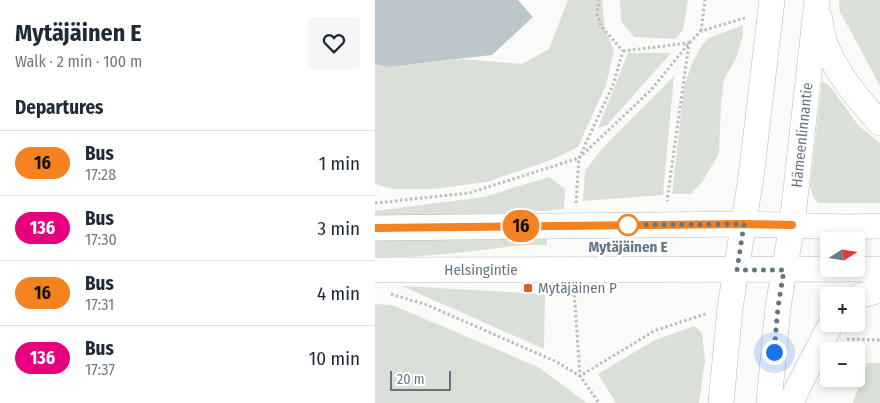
<!DOCTYPE html>
<meta charset="utf-8">
<style>
body{margin:0;font-family:"Fira Sans Condensed",sans-serif;background:#f6f6f7;color:#1f2937;height:100vh;display:flex;flex-direction:column;font-size:19px;white-space:nowrap}
*{box-sizing:border-box;margin:0}
p{font-size:16px;color:#747a83}
.icon{flex:none;width:28px;height:28px;fill:none;stroke:currentColor;stroke-width:2;stroke-linecap:round;stroke-linejoin:round}
.map{position:relative;flex:1;overflow:hidden}
.sheet{display:flex;flex-direction:column;background:#fff;width:375px}
.sheet>*{flex:none}
.badge{padding:0 10px;border-radius:16px;font-size:18px;line-height:32px}
.needle{width:32px;rotate:78deg}
.buttons{position:absolute;left:445px;top:232px;display:grid;gap:10px}
.buttons a{display:grid;place-items:center;width:45px;height:45px;border-radius:5px;background:#fff;box-shadow:0 2px 8px #0003;font-size:25px}
.scale{position:absolute;left:15px;bottom:12px;width:61px;box-sizing:border-box;padding-left:5px;border:2px solid #657683;border-top:0;font-size:14px;line-height:18px;white-space:nowrap;color:#657683;-webkit-text-stroke:4px #fff;paint-order:stroke}
.you{position:absolute;width:25px;height:25px;margin:-12px;border:4px solid #fff;border-radius:50%;background:#1a73e8;box-shadow:0 0 0 8px #1a73e833}
.map>.badge{position:absolute;translate:-50% -50%;box-shadow:0 0 0 2px #fff}
h2{padding:0 15px;font-size:19px;line-height:45px}
.round{display:grid;place-items:center;flex:none;width:52px;height:52px;border-radius:5px;background:#f6f6f7}
.head{display:flex;align-items:center;justify-content:space-between;height:85px;padding:0 15px}
h1{font-size:24px;font-weight:700;line-height:38px}
ul{padding:0;list-style:none}
li{display:flex;align-items:center;gap:15px;height:65px;padding:0 15px;border-top:1px solid #e0e1e3}
li div{flex:1}
li b{display:block;font-size:19px}
li em{font-style:normal}
li .badge{min-width:55px;font-weight:700;text-align:center}
main{display:flex;flex:1;min-height:0}
.map>svg:first-child{display:block}
.green{fill:#dadfd7}
.water{fill:#bbc7cb}
.lines{fill:none;stroke-linecap:round;stroke-linejoin:round}
.major-casing{stroke:#b5babe;stroke-width:26}
.path{stroke:#bbbfc2;stroke-width:3;stroke-dasharray:2.5 2.5;stroke-linecap:butt}
.major{stroke:#fff;stroke-width:25}
.line-casing{stroke:#fff;stroke-width:11}
.line{stroke:#f58220;stroke-width:8}
.walk{stroke:#657683;stroke-width:5;stroke-dasharray:0 9}
.stop-dot{fill:#fff;stroke:#f58220;stroke-width:2.5}
.poi-dot{fill:#e4572e;stroke:#fff;stroke-width:2}
.labels{text-anchor:middle;dominant-baseline:central;stroke-width:5;stroke-linejoin:round;paint-order:stroke}
.street-label{font-size:15px;fill:#657683;stroke:#fff}
.stop-label{font-size:15px;font-weight:bold;fill:#657683;stroke:#fff}
.poi-label{font-size:15px;fill:#657683;stroke:#fff;text-anchor:start}
</style>
<main>
<section class="sheet">
<div class="head"><div><h1>Mytäjäinen E</h1><p>Walk · 2 min · 100 m</p></div><a class="round"><svg class="icon" aria-label="heart" viewBox="0 0 24 24"><path d="M12 20l-8-8c-3-5 5-10 8-4 3-6 11-1 8 4z"/></svg></a></div>
<h2>Departures</h2>
<ul>
<li><span class="badge" style="background:#f58220;color:#111">16</span><div><b>Bus</b><p>17:28</p></div><em>1 min</em></li>
<li><span class="badge" style="background:#e6007e;color:#fff">136</span><div><b>Bus</b><p>17:30</p></div><em>3 min</em></li>
<li><span class="badge" style="background:#f58220;color:#111">16</span><div><b>Bus</b><p>17:31</p></div><em>4 min</em></li>
<li><span class="badge" style="background:#e6007e;color:#fff">136</span><div><b>Bus</b><p>17:37</p></div><em>10 min</em></li>
</ul>
</section>
<div class="map">
<svg width="505" height="403" viewBox="0 0 505 403">
<rect width="100%" height="100%" fill="#fafaf8"/>
<g class="green">
<path d="M193,0H227L230,30L239,50L231,85L203,147L176,160L112,182L58,189H18L0,184V64L13,67L87,59L147,64L174,49Z"/>
<path d="M245,0H313L308,30L300,39L259,37L246,21Z"/>
<path d="M464,0H505V86L487,52L465,12Z"/>
<path d="M368,25V35L361,59L349,79L346,103L344,153L328,181L316,194H297L309,87L317,63L327,45L334,38Z"/>
<path d="M253,53H296L232,125L223,128Z"/>
<path d="M299,76L288,195L208,201L210,171L226,150Z"/>
<path d="M447,81L455,86L483,125L505,143V203H443L438,197L435,186Z"/>
<path d="M174,177L190,189L189,209L142,213L0,216V211L109,197Z"/>
<path d="M172,237V245C150,244 129,247 107,250C72,254 36,258 0,258V239Z"/>
<path d="M27,286L170,294L169,349Z"/>
<path d="M0,304L17,305L163,367L212,403H0Z"/>
<path d="M319,326L327,333L330,361L324,403H241L223,374L278,341Z"/>
<path d="M492,363H505V403H478Z"/>
</g>
<path class="water" d="M0,0H143L158,17L117,55L13,67L0,64Z"/>
<g class="lines">
<g class="major-casing">
<g id="major">
<path d="M445,19C447,57 480,96 505,123"/>
<path d="M0,228L369,224L471,227L505,226"/>
<path d="M0,270L505,269"/>
<path d="M481,299L487,295L505,290"/>
<path d="M346,403L355,308L376,177L397,0"/>
<path d="M394,403L403,307L417,225L442,0"/>
<path d="M416,403L424,385L456,324"/>
</g>
</g>
<g class="path">
<path d="M326,31L330,0"/>
<path d="M248,51L314,43L292,201"/>
<path d="M0,203L94,193L204,158L276,90L314,43L326,31L370,18"/>
<path d="M201,203L204,158L238,85L248,51L226,26L222,14L224,0"/>
<path d="M199,290L205,376L224,403"/>
<path d="M16,294L52,305L180,361L205,376L279,331L333,313"/>
<path d="M472,339L505,340"/>
</g>
<use href="#major" class="major"/>
</g>
<g class="lines">
<g class="line-casing">
<path id="line" d="M0,228L369,224L417,225"/>
</g>
<use href="#line" class="line"/>
<path class="walk" d="M253,225L369,224L362,270H409L403,307L399,352"/>
</g>
<circle class="stop-dot" cx="253" cy="225" r="10"/>
<rect class="poi-dot" x="148" y="283" width="10" height="10" rx="2.5"/>
<g class="labels">
<g class="street-label">
<text transform="translate(427 135) rotate(-84)">Hämeenlinnantie</text>
<text x="106" y="270">Helsingintie</text>
</g>
<g class="stop-label">
<text x="253" y="247">Mytäjäinen E</text>
</g>
<g class="poi-label">
<text x="163" y="288">Mytäjäinen P</text>
</g>
</g>
</svg>
<div class="buttons">
<a><svg class="needle" viewBox="-14 -14 28 28"><path d="M0-13l5 13h-10z" fill="#e53935"/><path d="M0 13l5-13h-10z" fill="#747a83"/></svg></a>
<a>+</a>
<a>−</a>
</div>
<div class="scale">20 m</div>
<div class="you" style="left:399px;top:352px"></div>
<b class="badge" style="left:146px;top:226px;background:#f58220;color:#111">16</b>
</div>
</main>
